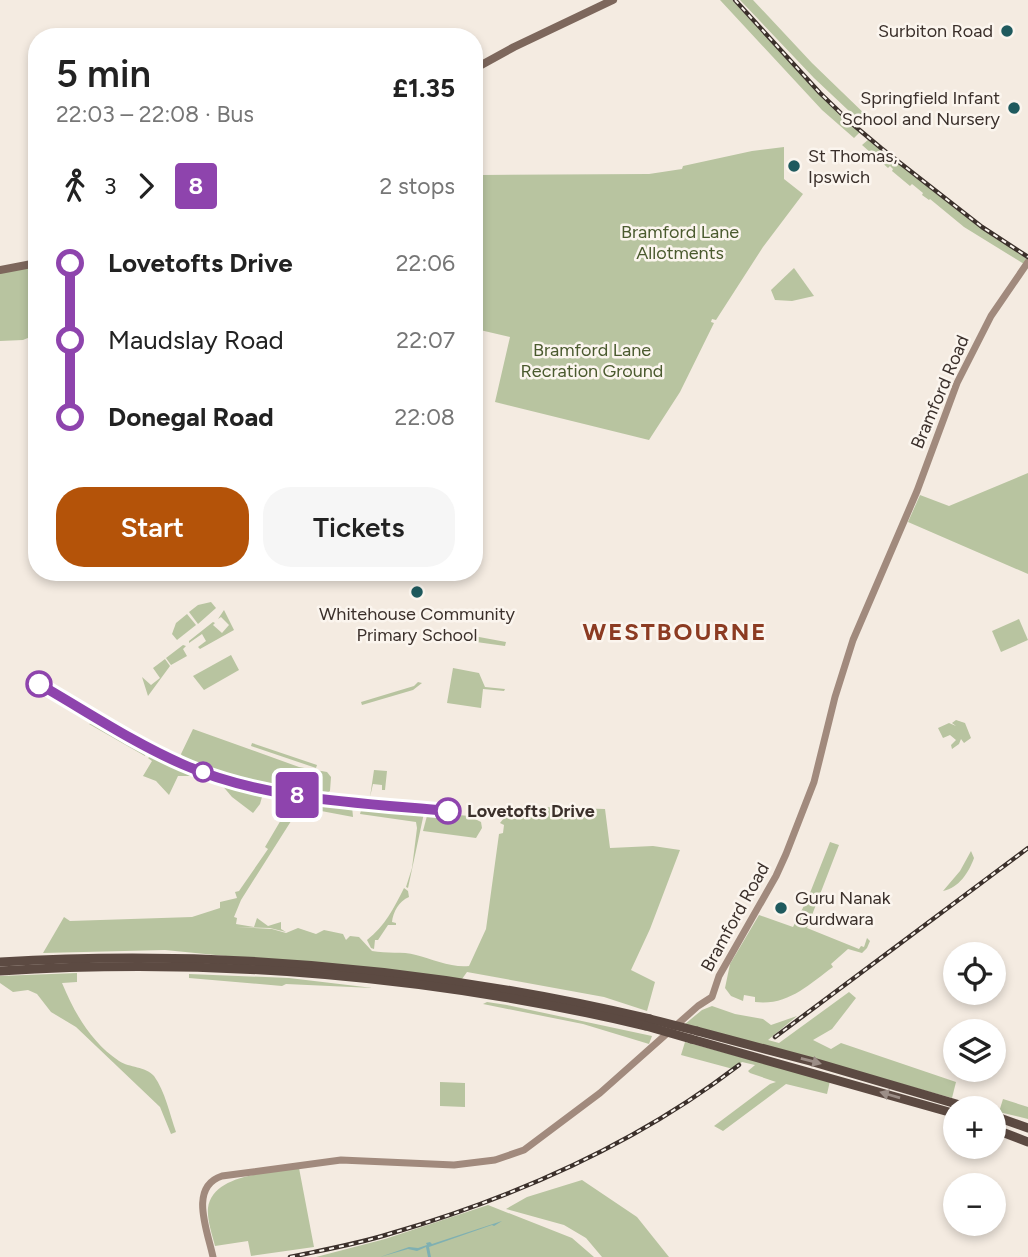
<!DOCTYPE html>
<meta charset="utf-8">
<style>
body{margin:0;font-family:Figtree,sans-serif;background:#f6f6f6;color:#222;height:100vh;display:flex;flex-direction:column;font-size:26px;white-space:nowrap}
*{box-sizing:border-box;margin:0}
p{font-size:23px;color:#767676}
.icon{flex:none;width:38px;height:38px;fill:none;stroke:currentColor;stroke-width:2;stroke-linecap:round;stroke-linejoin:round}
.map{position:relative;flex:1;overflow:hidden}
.side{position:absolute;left:28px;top:28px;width:455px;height:553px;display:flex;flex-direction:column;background:#fff;border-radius:28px;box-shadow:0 4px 10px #0003}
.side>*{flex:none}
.badge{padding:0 14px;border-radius:5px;font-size:24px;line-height:46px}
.tools{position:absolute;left:943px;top:942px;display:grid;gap:14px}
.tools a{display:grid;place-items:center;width:63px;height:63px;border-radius:50%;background:#fff;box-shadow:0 4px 10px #0003;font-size:35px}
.map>.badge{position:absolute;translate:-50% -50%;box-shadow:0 0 0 4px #fff}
.legs{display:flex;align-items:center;gap:10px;height:77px;padding:0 28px;font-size:23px}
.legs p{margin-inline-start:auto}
.summary{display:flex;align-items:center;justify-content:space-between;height:119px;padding:0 28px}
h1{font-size:38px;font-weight:600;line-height:52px}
.button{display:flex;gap:14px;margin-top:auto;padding:14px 28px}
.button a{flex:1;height:80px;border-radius:28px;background:#b45309;color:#fff;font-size:28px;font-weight:600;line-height:80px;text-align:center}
.button a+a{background:#f6f6f6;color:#222}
ul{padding:0 28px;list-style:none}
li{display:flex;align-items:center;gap:24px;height:77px;font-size:26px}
li i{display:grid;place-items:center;width:10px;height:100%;margin:0 9px;background:currentColor}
li i::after{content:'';width:18px;height:18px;margin:-9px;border:5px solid;border-radius:50%;background:#fff}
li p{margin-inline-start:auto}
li:first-child i{background:linear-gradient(#0000 50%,currentColor 0)}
li:last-child i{background:linear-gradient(currentColor 50%,#0000 0)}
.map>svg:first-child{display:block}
.green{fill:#b8c4a0}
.water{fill:#7fb0b2}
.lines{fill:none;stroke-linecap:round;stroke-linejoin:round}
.secondary{stroke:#a18a7d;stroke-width:7}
.primary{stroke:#7d675c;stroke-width:8}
.highway{stroke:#5c4a42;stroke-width:9}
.rail-casing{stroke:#3b302b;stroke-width:4.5}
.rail{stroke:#fbf5ee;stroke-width:2;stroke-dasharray:5;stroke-linecap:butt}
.highway-bridge{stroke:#5c4a42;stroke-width:9}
.oneway{fill:#9c8e87}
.line-1-casing{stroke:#fff;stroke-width:16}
.line-1{stroke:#8e44ad;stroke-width:10}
.poi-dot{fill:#1f5a5e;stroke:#fbf5ee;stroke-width:2.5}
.stop-1-dot{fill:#fff;stroke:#8e44ad;stroke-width:3.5}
.labels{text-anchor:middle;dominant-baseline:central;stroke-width:5;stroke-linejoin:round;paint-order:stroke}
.poi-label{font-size:18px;fill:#3b302b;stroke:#fbf5ee;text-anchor:end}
.park-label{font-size:18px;fill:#4a5a2e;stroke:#fbf5ee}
.street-label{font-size:18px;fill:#3b302b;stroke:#fbf5ee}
.stop-label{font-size:18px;font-weight:bold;fill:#3b302b;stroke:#fbf5ee;text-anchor:start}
.district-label{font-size:24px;font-weight:bold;letter-spacing:2px;fill:#8c3b22;stroke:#fbf5ee}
</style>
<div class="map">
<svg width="1028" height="1257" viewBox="0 0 1028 1257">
<rect width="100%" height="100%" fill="#f4ebe1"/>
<g class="green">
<path d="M720,0H732L812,85L861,131L854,138L822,110Z"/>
<path d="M740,0H753L812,63L872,121L866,127L814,78Z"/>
<path d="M869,139L957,210L1027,259L1024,264L964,227L930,199L929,200L922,195L923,193L912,184L910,186L892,171L893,169L890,166L888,168L862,145Z"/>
<path d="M784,147V179L803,194L763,247L716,320L712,319L711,322L714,323L680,392L649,440L495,402L510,337L480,330L482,175L649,174L682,169L683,166L752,151Z"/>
<path d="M37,263L35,335L23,340L0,341V270Z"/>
<path d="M794,268L814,296L792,301L775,300L771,290Z"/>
<path d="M1028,473V574L908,522L920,495L949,506Z"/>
<path d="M211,602L216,608L198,624L189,612L198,605Z"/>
<path d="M224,610L234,630L200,649L198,647L206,641L202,634L189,643V641L213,622L215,623L213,625L222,633L229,625L221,617L218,619Z"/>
<path d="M187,614L196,625L177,640L172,634L176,623Z"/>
<path d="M1019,619L1028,640L1001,652L992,631Z"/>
<path d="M463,634L506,642L505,646L462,640L460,637Z"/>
<path d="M183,645L186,646L183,649L187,656L171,665L166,658Z"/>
<path d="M231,655L239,670L204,690L193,676Z"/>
<path d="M165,659L170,666L148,696L142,677L151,685L160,678L153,668Z"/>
<path d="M453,668L479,673L485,687L505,689L504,691L483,689L481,708L447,703Z"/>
<path d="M418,682L422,683L413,690L362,705L361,702L414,686Z"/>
<path d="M956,720L965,723L971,738L964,743L961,739L959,744L952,749L951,745L956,740L950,735L943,738L938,728L949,723L956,726L952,723Z"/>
<path d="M97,721L143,747L146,750L145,756L89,724Z"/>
<path d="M193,729L299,767L327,772L331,777L330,791L324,795C296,792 219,786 205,764L204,766L197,764L194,765L184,761L181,754Z"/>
<path d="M252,743L317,765L316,768L251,746Z"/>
<path d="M155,754L171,762L190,775L174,763L193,771L197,778L193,776H178L169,795L156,781L143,776L152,761L148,758Z"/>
<path d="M374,770L387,771L385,790H382V785L373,784L370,797Z"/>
<path d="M221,784L262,797L260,804L253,813L232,797Z"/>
<path d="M276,798L300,799L352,806L353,817L300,807L241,900L234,917L237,918L236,924L254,927L257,918L268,926L281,922V929L286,932L270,928L237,927L272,929L286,933L298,928L316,934L324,930L343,934L346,940L350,936L359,937L372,951C387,954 402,951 416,955C432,959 452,968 469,966L486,929L499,834L503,833L504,825L500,823L504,818L506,806L605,809L610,848L653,846L680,850L650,929L631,970L655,982L647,1011L604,997L467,972L462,979L165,950L43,953L64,917L70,921L192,917L220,908V902L237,898L235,892L239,891L268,849L265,847L288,808L286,804Z"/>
<path d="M362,807L424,813L408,888L406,887L412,868L417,828L416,822L360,814Z"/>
<path d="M428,812L469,816L481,822L482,828L476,838L423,831Z"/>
<path d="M830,842L839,845L807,928L859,949L861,946L864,947L867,938L870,941L867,948L862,953L848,949L831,964L833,967C808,985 788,1006 755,1002V997L744,995L743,1001L731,996L725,988L730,964L759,915L793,927L808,898Z"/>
<path d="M971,851L974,858C969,872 959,888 943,891L960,871Z"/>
<path d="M404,888L408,891L409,897C399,901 393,912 392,922L396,923V925H388L378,940H375L374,949L371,948L367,940C385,926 394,908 404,888Z"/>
<path d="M77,973V982L62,983C75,1014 91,1042 119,1061C130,1068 145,1066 154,1076C165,1091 170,1115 176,1132L171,1134L160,1107L76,1027L51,1012L37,994L28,990L13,992L0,983V976Z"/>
<path d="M189,974L289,978L373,988L286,984L282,986L189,978Z"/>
<path d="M849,992L856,998L832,1029L813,1040L831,1049L841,1043L956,1082L952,1098L685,1024L702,1010L712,1006L735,1014L763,1019L771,1025L797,1016L768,1040L779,1043Z"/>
<path d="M487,1002L507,1005L652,1036L649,1044L583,1024L483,1004Z"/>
<path d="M685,1042L830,1081L827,1094L786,1084L723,1131L714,1126L770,1084L776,1082L750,1073L748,1071L755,1065L742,1062L733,1069L681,1055Z"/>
<path d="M440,1082L465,1083V1107L440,1106Z"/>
<path d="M1003,1099L1028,1107V1119L999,1112Z"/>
<path d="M299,1168L314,1247L251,1256L248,1241L215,1246C212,1234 207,1220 208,1208C213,1173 272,1173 299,1168Z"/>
<path d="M582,1180L637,1217L669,1257H602L586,1238L564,1225L506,1209L527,1197Z"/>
<path d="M488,1205L572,1238L594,1257H316L385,1239Z"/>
</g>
<path class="water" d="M502,1221L494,1226L492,1225L429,1247L431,1257H428L426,1247L417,1251L408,1249L380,1257L409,1247L418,1248L427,1245L426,1243L430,1242L432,1244Z"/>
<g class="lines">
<path class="secondary" d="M213,1257C208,1232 188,1187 222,1176L341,1160L454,1165L495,1160L524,1150L600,1093L698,1006L712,997L719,976L776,876L786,854L814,782L835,697L853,640L917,491L957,383L991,316L1028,262"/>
<g class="primary">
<path d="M474,69L514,47L613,0"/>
<path d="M0,270L37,263"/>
</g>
<g class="highway">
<path d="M0,962C217,949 438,969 650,1019"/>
<path d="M0,971C216,957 436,976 646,1026"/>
<path d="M697,1031L810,1061L970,1108"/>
<path d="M691,1039L956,1114"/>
<path d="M994,1116L1028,1128"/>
<path d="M994,1129L1028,1142"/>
</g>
<g class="rail-casing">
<g id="rail">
<path d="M735,0L820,93L850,122L881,148L982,227L1028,257"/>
<path d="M775,1037L1028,848"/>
<path d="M290,1257C323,1250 357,1244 389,1234C513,1198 636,1144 739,1065"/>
</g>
</g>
<use href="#rail" class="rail"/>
<g class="highway-bridge">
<path d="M650,1019L697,1031"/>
<path d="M646,1026L691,1039"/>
</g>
</g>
<defs><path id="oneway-solid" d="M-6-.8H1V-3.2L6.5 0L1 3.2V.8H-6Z" transform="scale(1.75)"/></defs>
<g class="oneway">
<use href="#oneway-solid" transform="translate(811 1061) rotate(15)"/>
<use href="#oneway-solid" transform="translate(890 1095) rotate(-164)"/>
</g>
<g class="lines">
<g class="line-1-casing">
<path id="line-1" d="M39,684C86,711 132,742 182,764C262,800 362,803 448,811"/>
</g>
<use href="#line-1" class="line-1"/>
</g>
<g class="poi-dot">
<circle cx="1007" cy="31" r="7"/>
<circle cx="1014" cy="108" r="7"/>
<circle cx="794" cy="166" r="7"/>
<circle cx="417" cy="592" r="7"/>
<circle cx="781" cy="908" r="7"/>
</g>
<g class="stop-1-dot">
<circle cx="39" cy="684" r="12"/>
<circle cx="203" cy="772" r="9"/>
<circle cx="448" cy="811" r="12"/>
</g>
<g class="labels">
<g class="poi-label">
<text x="993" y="31">Surbiton Road</text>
<text x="1000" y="98">Springfield Infant<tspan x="1000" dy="21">School and Nursery</tspan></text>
<text x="808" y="156" text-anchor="start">St Thomas,<tspan x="808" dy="21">Ipswich</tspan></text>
<text x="417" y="614" text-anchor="middle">Whitehouse Community<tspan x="417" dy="21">Primary School</tspan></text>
<text x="795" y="898" text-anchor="start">Guru Nanak<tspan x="795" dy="21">Gurdwara</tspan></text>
</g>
<g class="park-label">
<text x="680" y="232">Bramford Lane<tspan x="680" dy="21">Allotments</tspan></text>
<text x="592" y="350">Bramford Lane<tspan x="592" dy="21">Recration Ground</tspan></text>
</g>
<g class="street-label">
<text transform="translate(940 392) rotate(-67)">Bramford Road</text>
<text transform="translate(735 917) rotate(-61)">Bramford Road</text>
</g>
<g class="stop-label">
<text x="467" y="811">Lovetofts Drive</text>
</g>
<g class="district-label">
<text x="675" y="631">WESTBOURNE</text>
</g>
</g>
</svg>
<div class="tools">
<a><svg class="icon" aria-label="locate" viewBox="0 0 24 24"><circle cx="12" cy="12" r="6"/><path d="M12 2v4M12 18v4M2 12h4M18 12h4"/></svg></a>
<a><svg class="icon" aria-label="layers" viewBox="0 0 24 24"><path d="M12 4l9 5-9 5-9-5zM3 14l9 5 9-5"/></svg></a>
<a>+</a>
<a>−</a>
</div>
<b class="badge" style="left:297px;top:795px;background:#8e44ad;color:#fff">8</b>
<section class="side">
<div class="summary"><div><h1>5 min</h1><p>22:03 – 22:08 · Bus</p></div><b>£1.35</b></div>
<div class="legs"><svg class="icon" aria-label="walk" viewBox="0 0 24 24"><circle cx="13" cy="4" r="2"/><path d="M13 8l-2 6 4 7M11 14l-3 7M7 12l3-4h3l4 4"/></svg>3<svg class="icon" aria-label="forward" viewBox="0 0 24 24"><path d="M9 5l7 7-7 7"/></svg><b class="badge" style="background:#8e44ad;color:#fff">8</b><p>2 stops</p></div>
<ul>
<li><i style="color:#8e44ad"></i><b>Lovetofts Drive</b><p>22:06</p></li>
<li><i style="color:#8e44ad"></i><span>Maudslay Road</span><p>22:07</p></li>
<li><i style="color:#8e44ad"></i><b>Donegal Road</b><p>22:08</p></li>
</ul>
<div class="button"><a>Start</a><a>Tickets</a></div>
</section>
</div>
